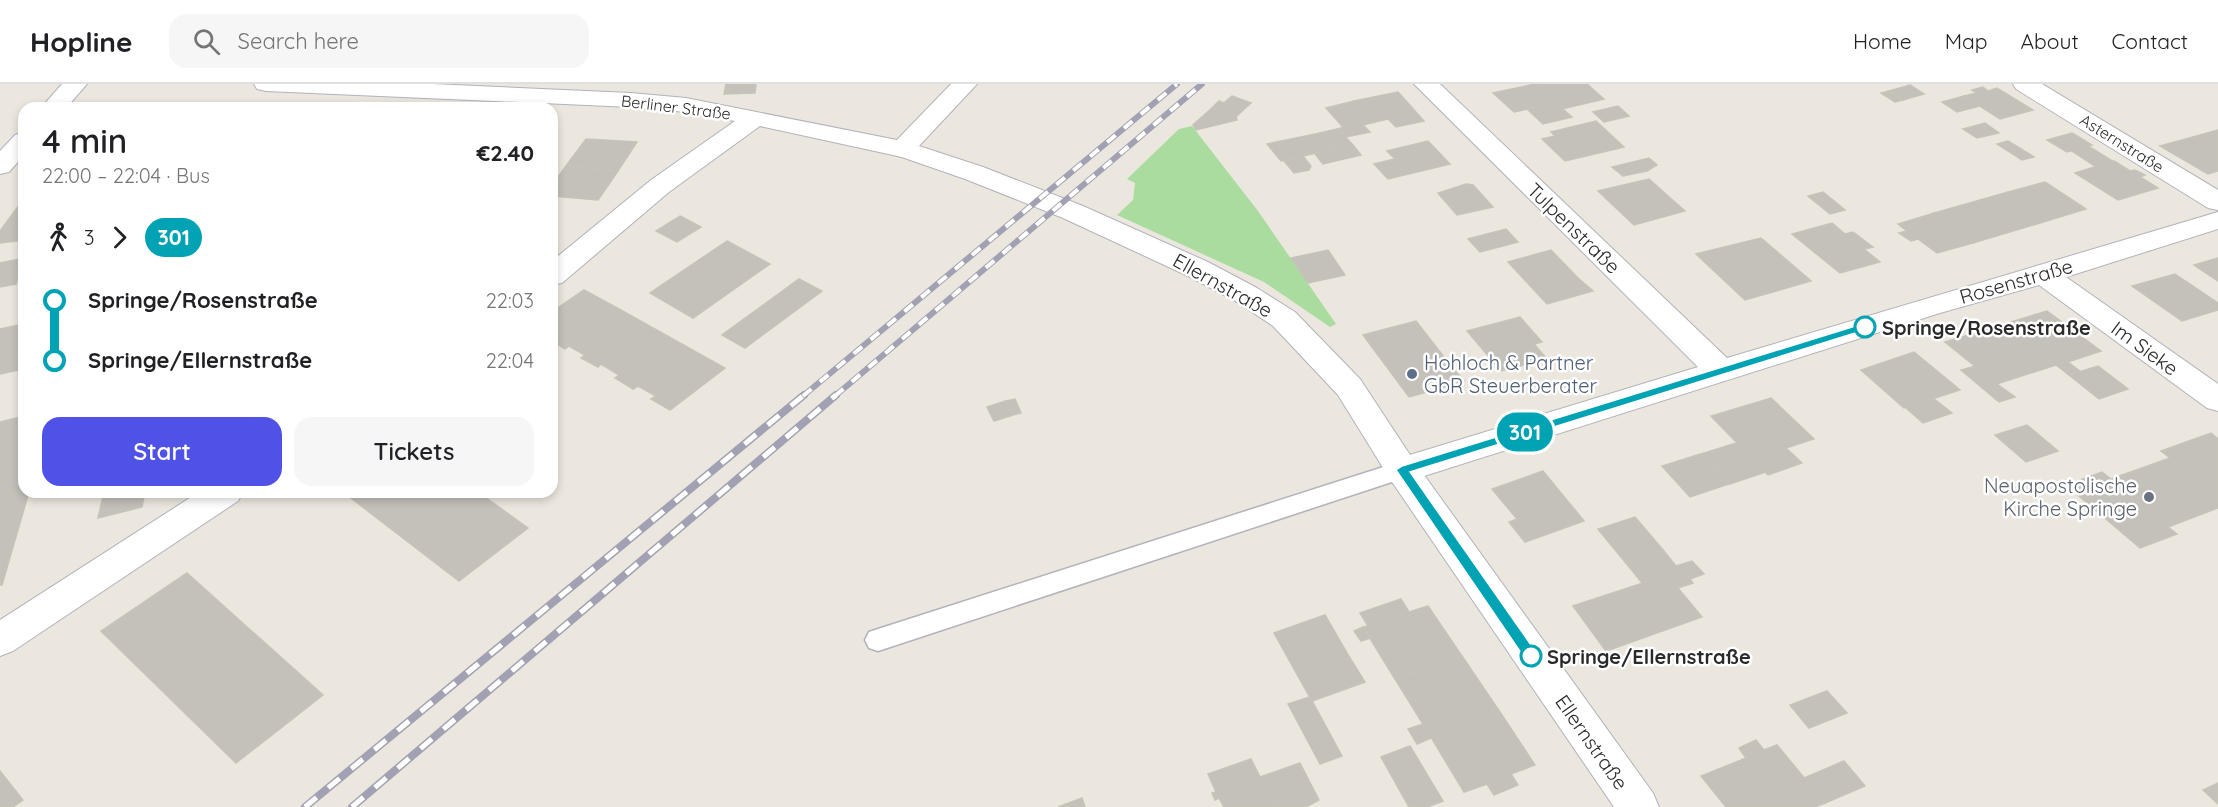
<!DOCTYPE html>
<meta charset="utf-8">
<style>
body{margin:0;font-family:Quicksand,sans-serif;background:#f6f6f6;color:#202124;height:100vh;display:flex;flex-direction:column;font-size:22px;white-space:nowrap}
*{box-sizing:border-box;margin:0}
p{font-size:20px;color:#757577}
.icon{flex:none;width:33px;height:33px;fill:none;stroke:currentColor;stroke-width:2;stroke-linecap:round;stroke-linejoin:round}
.map{position:relative;flex:1;overflow:hidden}
.drawer{position:absolute;left:18px;top:18px;width:540px;height:396px;display:flex;flex-direction:column;background:#fff;border-radius:18px;box-shadow:0 3px 9px #0003}
.drawer>*{flex:none}
.badge{padding:0 12px;border-radius:20px;font-size:21px;line-height:39px}
.map>.badge{position:absolute;translate:-50% -50%;box-shadow:0 0 0 3px #fff}
.legs{display:flex;align-items:center;gap:9px;height:66px;padding:0 24px;font-size:20px}
.legs p{margin-inline-start:auto}
.overview{display:flex;align-items:center;justify-content:space-between;height:102px;padding:0 24px}
h1{font-size:33px;font-weight:600;line-height:45px}
.button{display:flex;gap:12px;margin-top:auto;padding:12px 24px}
.button a{flex:1;height:69px;border-radius:18px;background:#4f51e7;color:#fff;font-size:24px;font-weight:600;line-height:69px;text-align:center}
.button a+a{background:#f6f6f6;color:#202124}
ul{padding:0 24px;list-style:none}
li{display:flex;align-items:center;gap:21px;height:60px;font-size:22px}
li i{display:grid;place-items:center;width:9px;height:100%;margin:0 8px;background:currentColor}
li i::after{content:'';width:15px;height:15px;margin:-8px;border:4px solid;border-radius:50%;background:#fff}
li p{margin-inline-start:auto}
li:first-child i{background:linear-gradient(#0000 50%,currentColor 0)}
li:last-child i{background:linear-gradient(currentColor 50%,#0000 0)}
header{display:flex;align-items:center;gap:36px;box-sizing:border-box;height:84px;padding:0 30px;background:#fff;border-bottom:2px solid #e0e0e0}
header strong{font-size:28px}
nav{display:flex;gap:33px;margin-inline-start:auto;font-size:21px}
.search{width:420px;height:54px;background:#f6f6f6;display:flex;align-items:center;gap:15px;box-sizing:border-box;padding:0 21px;border-radius:18px;color:#757577;font-size:22px}
.map>svg:first-child{display:block}
.green{fill:#aadca0}
.building{fill:#c3c1ba;stroke:#c6c3b8;stroke-width:1.5}
.lines{fill:none;stroke-linecap:round;stroke-linejoin:round}
.service-casing{stroke:#b1b2bc;stroke-width:3}
.minor-casing{stroke:#b1b2bc;stroke-width:2}
.tertiary-casing{stroke:#b1b2bc;stroke-width:2}
.service{fill:#fff;fill-rule:evenodd}
.minor{fill:#fff;fill-rule:evenodd}
.tertiary{fill:#fff;fill-rule:evenodd}
.rail-far1-casing{stroke:#a2a1b3;stroke-width:6}
.rail-casing{stroke:#a2a1b3;stroke-width:8}
.rail-far1{stroke:#fff;stroke-width:4;stroke-dasharray:11;stroke-linecap:butt}
.rail{stroke:#fff;stroke-width:5;stroke-dasharray:15;stroke-linecap:butt}
.line-1{fill:#00a3b4;stroke:#fff;stroke-width:1.5}
.stop-1-dot{fill:#fff;stroke:#00a3b4;stroke-width:3}
.service-dot{fill:#5c6f8a;stroke:#fff;stroke-width:2}
.worship-dot{fill:#6b7280;stroke:#fff;stroke-width:2}
.labels{text-anchor:middle;dominant-baseline:central;stroke-width:5;stroke-linejoin:round;paint-order:stroke}
.far-street-label{font-size:16px;fill:#2a2a2a;stroke:#fff}
.street-label{font-size:20px;fill:#2a2a2a;stroke:#fff}
.stop-label{font-size:20px;font-weight:bold;fill:#2a2a2a;stroke:#fff;text-anchor:start}
.service-label{font-size:20px;fill:#4e5e75;stroke:#fff;text-anchor:start}
.worship-label{font-size:20px;fill:#5b616d;stroke:#fff;text-anchor:end}
</style>
<header>
<strong>Hopline</strong>
<div class="search"><svg class="icon" aria-label="search" viewBox="0 0 24 24"><circle cx="10" cy="10" r="6"/><path d="M15 15l6 6"/></svg>Search here</div>
<nav><a>Home</a><a>Map</a><a>About</a><a>Contact</a></nav>
</header>
<div class="map">
<svg width="2218" height="723" viewBox="0 0 2218 723">
<rect width="100%" height="100%" fill="#ebe7de"/>
<path class="green" d="M1192,42L1258,127L1336,240L1330,243L1264,198L1117,131L1133,116L1135,99L1127,95L1179,45Z"/>
<g class="building">
<path d="M726,0H756L755,9L724,10Z"/>
<path d="M1535,0L1556,19L1514,28L1493,9Z"/>
<path d="M1535,0H1587L1604,15L1562,25Z"/>
<path d="M1910,1L1924,10L1903,16L1889,7Z"/>
<path d="M1983,3L1988,7L1997,4L2033,26L2000,35L1964,12L1977,9L1972,6Z"/>
<path d="M1889,7L1903,16L1895,18L1881,9Z"/>
<path d="M1398,8L1424,37L1396,43L1388,35L1375,38L1354,17Z"/>
<path d="M1232,12L1251,19L1243,26L1224,19Z"/>
<path d="M1964,12L1980,22L1957,28L1942,18Z"/>
<path d="M1219,17L1224,19L1243,26L1236,33L1212,24Z"/>
<path d="M1354,17L1375,38L1363,41L1370,48L1346,53L1338,45L1343,43L1326,24Z"/>
<path d="M178,19L174,24H125L126,22Z"/>
<path d="M1556,19L1572,33L1543,40L1527,25Z"/>
<path d="M1618,22L1629,32L1604,38L1593,28Z"/>
<path d="M1212,24L1236,33L1237,36L1196,46L1193,41Z"/>
<path d="M1596,37L1624,63L1565,77L1542,55L1555,52L1551,48Z"/>
<path d="M1985,39L1999,49L1977,54L1963,45Z"/>
<path d="M1337,45H1338L1353,61L1334,65L1320,49Z"/>
<path d="M2218,46V87L2208,90L2160,62Z"/>
<path d="M1320,49L1334,65L1281,77L1267,60Z"/>
<path d="M2072,49L2092,61L2067,68L2047,56Z"/>
<path d="M586,55L637,58L618,87L566,82Z"/>
<path d="M1428,57L1450,80L1388,95L1374,80L1395,75L1387,67Z"/>
<path d="M2008,57L2034,73L2022,76L1997,60Z"/>
<path d="M1353,61L1361,71L1323,80L1315,70Z"/>
<path d="M2088,62L2114,78L2096,83L2072,67Z"/>
<path d="M1303,72L1311,82L1309,86L1294,89L1284,77Z"/>
<path d="M1649,74L1657,81L1647,87L1623,92L1612,83Z"/>
<path d="M2114,77L2130,87L2135,86L2145,91L2140,93L2158,104L2118,116L2075,89Z"/>
<path d="M566,82L618,87L598,116L552,112V101Z"/>
<path d="M1649,95L1678,121L1645,130L1652,136L1634,141L1598,107Z"/>
<path d="M2045,98L2086,125L2050,136L2008,108Z"/>
<path d="M1466,100L1473,101L1493,123L1457,131L1438,109Z"/>
<path d="M1823,108L1845,126L1830,130L1808,112Z"/>
<path d="M2008,108L2050,136L1973,159L1934,129Z"/>
<path d="M24,119V156L0,159V147L20,120Z"/>
<path d="M1678,121L1685,127L1652,136L1645,130Z"/>
<path d="M1934,129L1973,159L1937,169L1918,155L1911,157L1899,149L1907,147L1898,140Z"/>
<path d="M680,132L701,143L677,158L656,147Z"/>
<path d="M1832,139L1845,150L1853,148L1873,163L1864,165L1880,178L1840,189L1792,150Z"/>
<path d="M1506,145L1518,158L1480,168L1468,155Z"/>
<path d="M1761,154L1811,197L1745,216L1696,170Z"/>
<path d="M727,157L770,180L693,234L650,209Z"/>
<path d="M1328,166L1345,191L1308,199L1291,174Z"/>
<path d="M1551,166L1578,194L1593,207L1547,220L1508,178Z"/>
<path d="M24,174L16,200L0,203V179Z"/>
<path d="M2218,174V197L2194,181Z"/>
<path d="M2175,190L2218,219V226L2182,237L2132,202Z"/>
<path d="M799,195L822,207L745,264L722,251Z"/>
<path d="M584,206L619,225L725,284L670,326L651,315L656,312L638,302L633,305L615,294L619,291L601,280L598,283L581,274L585,271L569,262L565,265L552,257V228Z"/>
<path d="M2047,227L2101,267L2068,278L2081,288L2069,291L2056,281L1997,300L1945,258Z"/>
<path d="M1520,233L1542,258L1534,260L1547,275L1501,287L1467,247Z"/>
<path d="M1416,237L1451,282L1439,285L1452,301L1409,313L1363,251Z"/>
<path d="M24,240V274L10,277L11,273L0,275V245Z"/>
<path d="M1914,268L1960,306L1904,324L1861,286Z"/>
<path d="M11,273L10,277L24,274V285L0,290V275Z"/>
<path d="M1451,282L1464,297L1452,301L1439,285Z"/>
<path d="M1975,282L1997,300L2015,313L1999,318L1961,286Z"/>
<path d="M2098,282L2128,305L2099,315L2069,291Z"/>
<path d="M1771,314L1814,355L1786,364L1802,379L1768,391L1711,332Z"/>
<path d="M1933,314L1952,329L1923,339L1905,323Z"/>
<path d="M1015,315L1021,329L1013,331L1006,317Z"/>
<path d="M1006,317L1013,331L994,337L987,323Z"/>
<path d="M24,332L25,408L0,414V338Z"/>
<path d="M2027,341L2058,367L2026,378L1995,351Z"/>
<path d="M2211,349L2218,355V424L2168,443L2177,450L2140,464L2066,401L2102,388L2111,395L2170,374L2161,367Z"/>
<path d="M1736,359L1766,388L1730,400L1701,370Z"/>
<path d="M1700,370L1729,400L1690,413L1662,382Z"/>
<path d="M1543,387L1584,437L1525,458L1509,438L1517,435L1492,405Z"/>
<path d="M29,408L2,501H0V414Z"/>
<path d="M104,408H145L142,423L98,434Z"/>
<path d="M343,408H478L528,444L459,497Z"/>
<path d="M1635,433L1663,466L1626,479L1598,445Z"/>
<path d="M1663,466L1676,482L1692,477L1704,490L1690,495L1693,499L1678,504L1667,491L1642,499L1626,479Z"/>
<path d="M187,489L323,611L236,679L101,547Z"/>
<path d="M1667,491L1702,533L1606,567L1573,522Z"/>
<path d="M1401,515L1409,528L1428,522L1462,572L1395,595L1363,543L1368,542L1360,529Z"/>
<path d="M1325,531L1350,574L1298,592L1274,549Z"/>
<path d="M1363,543L1370,554L1361,557L1354,547Z"/>
<path d="M1462,572L1498,625L1429,650L1431,654L1417,660L1408,645L1423,640L1395,595Z"/>
<path d="M1350,574L1365,598L1312,617L1298,592Z"/>
<path d="M1827,607L1847,629L1809,644L1790,621Z"/>
<path d="M1310,613L1342,672L1320,680L1288,620Z"/>
<path d="M1498,625L1535,681L1511,690L1518,701L1494,711L1487,700L1464,708L1429,650Z"/>
<path d="M1756,656L1764,666L1777,661L1825,719L1815,723H1726L1701,692L1746,674L1739,664Z"/>
<path d="M1410,662L1443,717L1427,723H1409L1381,673Z"/>
<path d="M1251,675L1275,723H1224L1219,714L1215,716L1212,709L1216,708L1208,690Z"/>
<path d="M1844,677L1865,702L1825,719L1804,694Z"/>
<path d="M1300,679L1319,716L1306,723H1275L1260,693Z"/>
<path d="M0,687L23,716L13,723H0Z"/>
<path d="M2218,699V720L2203,706Z"/>
<path d="M1082,714L1085,723H1058Z"/>
</g>
<g class="lines">
<g class="service-casing">
<path id="service" d="M1402,377L1410,380L1413,386L1410,392L878,567L869,564L865,556L869,548L878,545Z"/>
</g>
<g class="minor-casing">
<g id="minor">
<path d="M62,0H87L66,24H41Z"/>
<path d="M254,0H432L631,9L686,14L902,57L911,60L915,65L911,70L902,73L760,42L669,108L562,199L552,201V177L651,96L735,37L686,28L631,23L266,7L257,5Z"/>
<path d="M1414,0H1440L1727,274L2218,128V145L2066,193L2218,300V327L2207,324L2039,201L1940,229L1402,399L1390,395L1385,386L1390,377L1698,283Z"/>
<path d="M2013,0H2042L2218,106V126L2208,124L2016,5Z"/>
<path d="M24,48V71L9,88L0,90V67L15,51Z"/>
<path d="M199,408H243L238,417L13,567L0,572V536Z"/>
</g>
</g>
<g class="tertiary-casing">
<path id="tertiary" d="M951,0H977L919,62L983,83L1083,122L1208,178L1257,204L1295,228L1360,295L1414,377L1653,709L1659,723H1614L1390,395L1338,311L1273,242L1237,218L1188,192L1063,134L965,95L893,70L889,65L893,60Z"/>
</g>
<use href="#service" class="service"/>
<use href="#minor" class="minor"/>
<use href="#tertiary" class="tertiary"/>
<g class="rail-far1-casing">
<g id="rail-far1">
<path d="M803,312L1177,0"/>
<path d="M835,312L1202,0"/>
</g>
</g>
<g class="rail-casing">
<g id="rail">
<path d="M305,723L804,311"/>
<path d="M352,723L836,311"/>
</g>
</g>
<use href="#rail-far1" class="rail-far1"/>
<use href="#rail" class="rail"/>
</g>
<path class="line-1" d="M1865,239L1870,243L1868,245L1410,388L1536,568L1538,572L1536,576H1526L1396,386L1402,382Z"/>
<g class="stop-1-dot">
<circle cx="1865" cy="243" r="10"/>
<circle cx="1531" cy="572" r="10"/>
</g>
<circle class="service-dot" cx="1412" cy="290" r="6"/>
<circle class="worship-dot" cx="2149" cy="413" r="6"/>
<g class="labels">
<g class="far-street-label">
<text transform="translate(676 23) rotate(7)">Berliner Straße</text>
<text transform="translate(2122 59) rotate(32)">Asternstraße</text>
</g>
<g class="street-label">
<text transform="translate(1574 144) rotate(44)">Tulpenstraße</text>
<text transform="translate(2016 197) rotate(-16)">Rosenstraße</text>
<text transform="translate(1223 201) rotate(29)">Ellernstraße</text>
<text transform="translate(2145 264) rotate(36)">Im Sieke</text>
<text transform="translate(1592 658) rotate(55)">Ellernstraße</text>
</g>
<g class="stop-label">
<text x="1882" y="243">Springe/Rosenstraße</text>
<text x="1547" y="572">Springe/Ellernstraße</text>
</g>
<g class="service-label">
<text x="1424" y="278">Hohloch &amp; Partner<tspan x="1424" dy="23">GbR Steuerberater</tspan></text>
</g>
<g class="worship-label">
<text x="2137" y="401">Neuapostolische<tspan x="2137" dy="23">Kirche Springe</tspan></text>
</g>
</g>
</svg>
<b class="badge" style="left:1525px;top:348px;background:#00a3b4;color:#fff">301</b>
<section class="drawer">
<div class="overview"><div><h1>4 min</h1><p>22:00 – 22:04 · Bus</p></div><b>€2.40</b></div>
<div class="legs"><svg class="icon" aria-label="walk" viewBox="0 0 24 24"><circle cx="13" cy="4" r="2"/><path d="M13 8l-2 6 4 7M11 14l-3 7M7 12l3-4h3l4 4"/></svg>3<svg class="icon" aria-label="forward" viewBox="0 0 24 24"><path d="M9 5l7 7-7 7"/></svg><b class="badge" style="background:#00a3b4;color:#fff">301</b></div>
<ul>
<li><i style="color:#00a3b4"></i><b>Springe/Rosenstraße</b><p>22:03</p></li>
<li><i style="color:#00a3b4"></i><b>Springe/Ellernstraße</b><p>22:04</p></li>
</ul>
<div class="button"><a>Start</a><a>Tickets</a></div>
</section>
</div>
